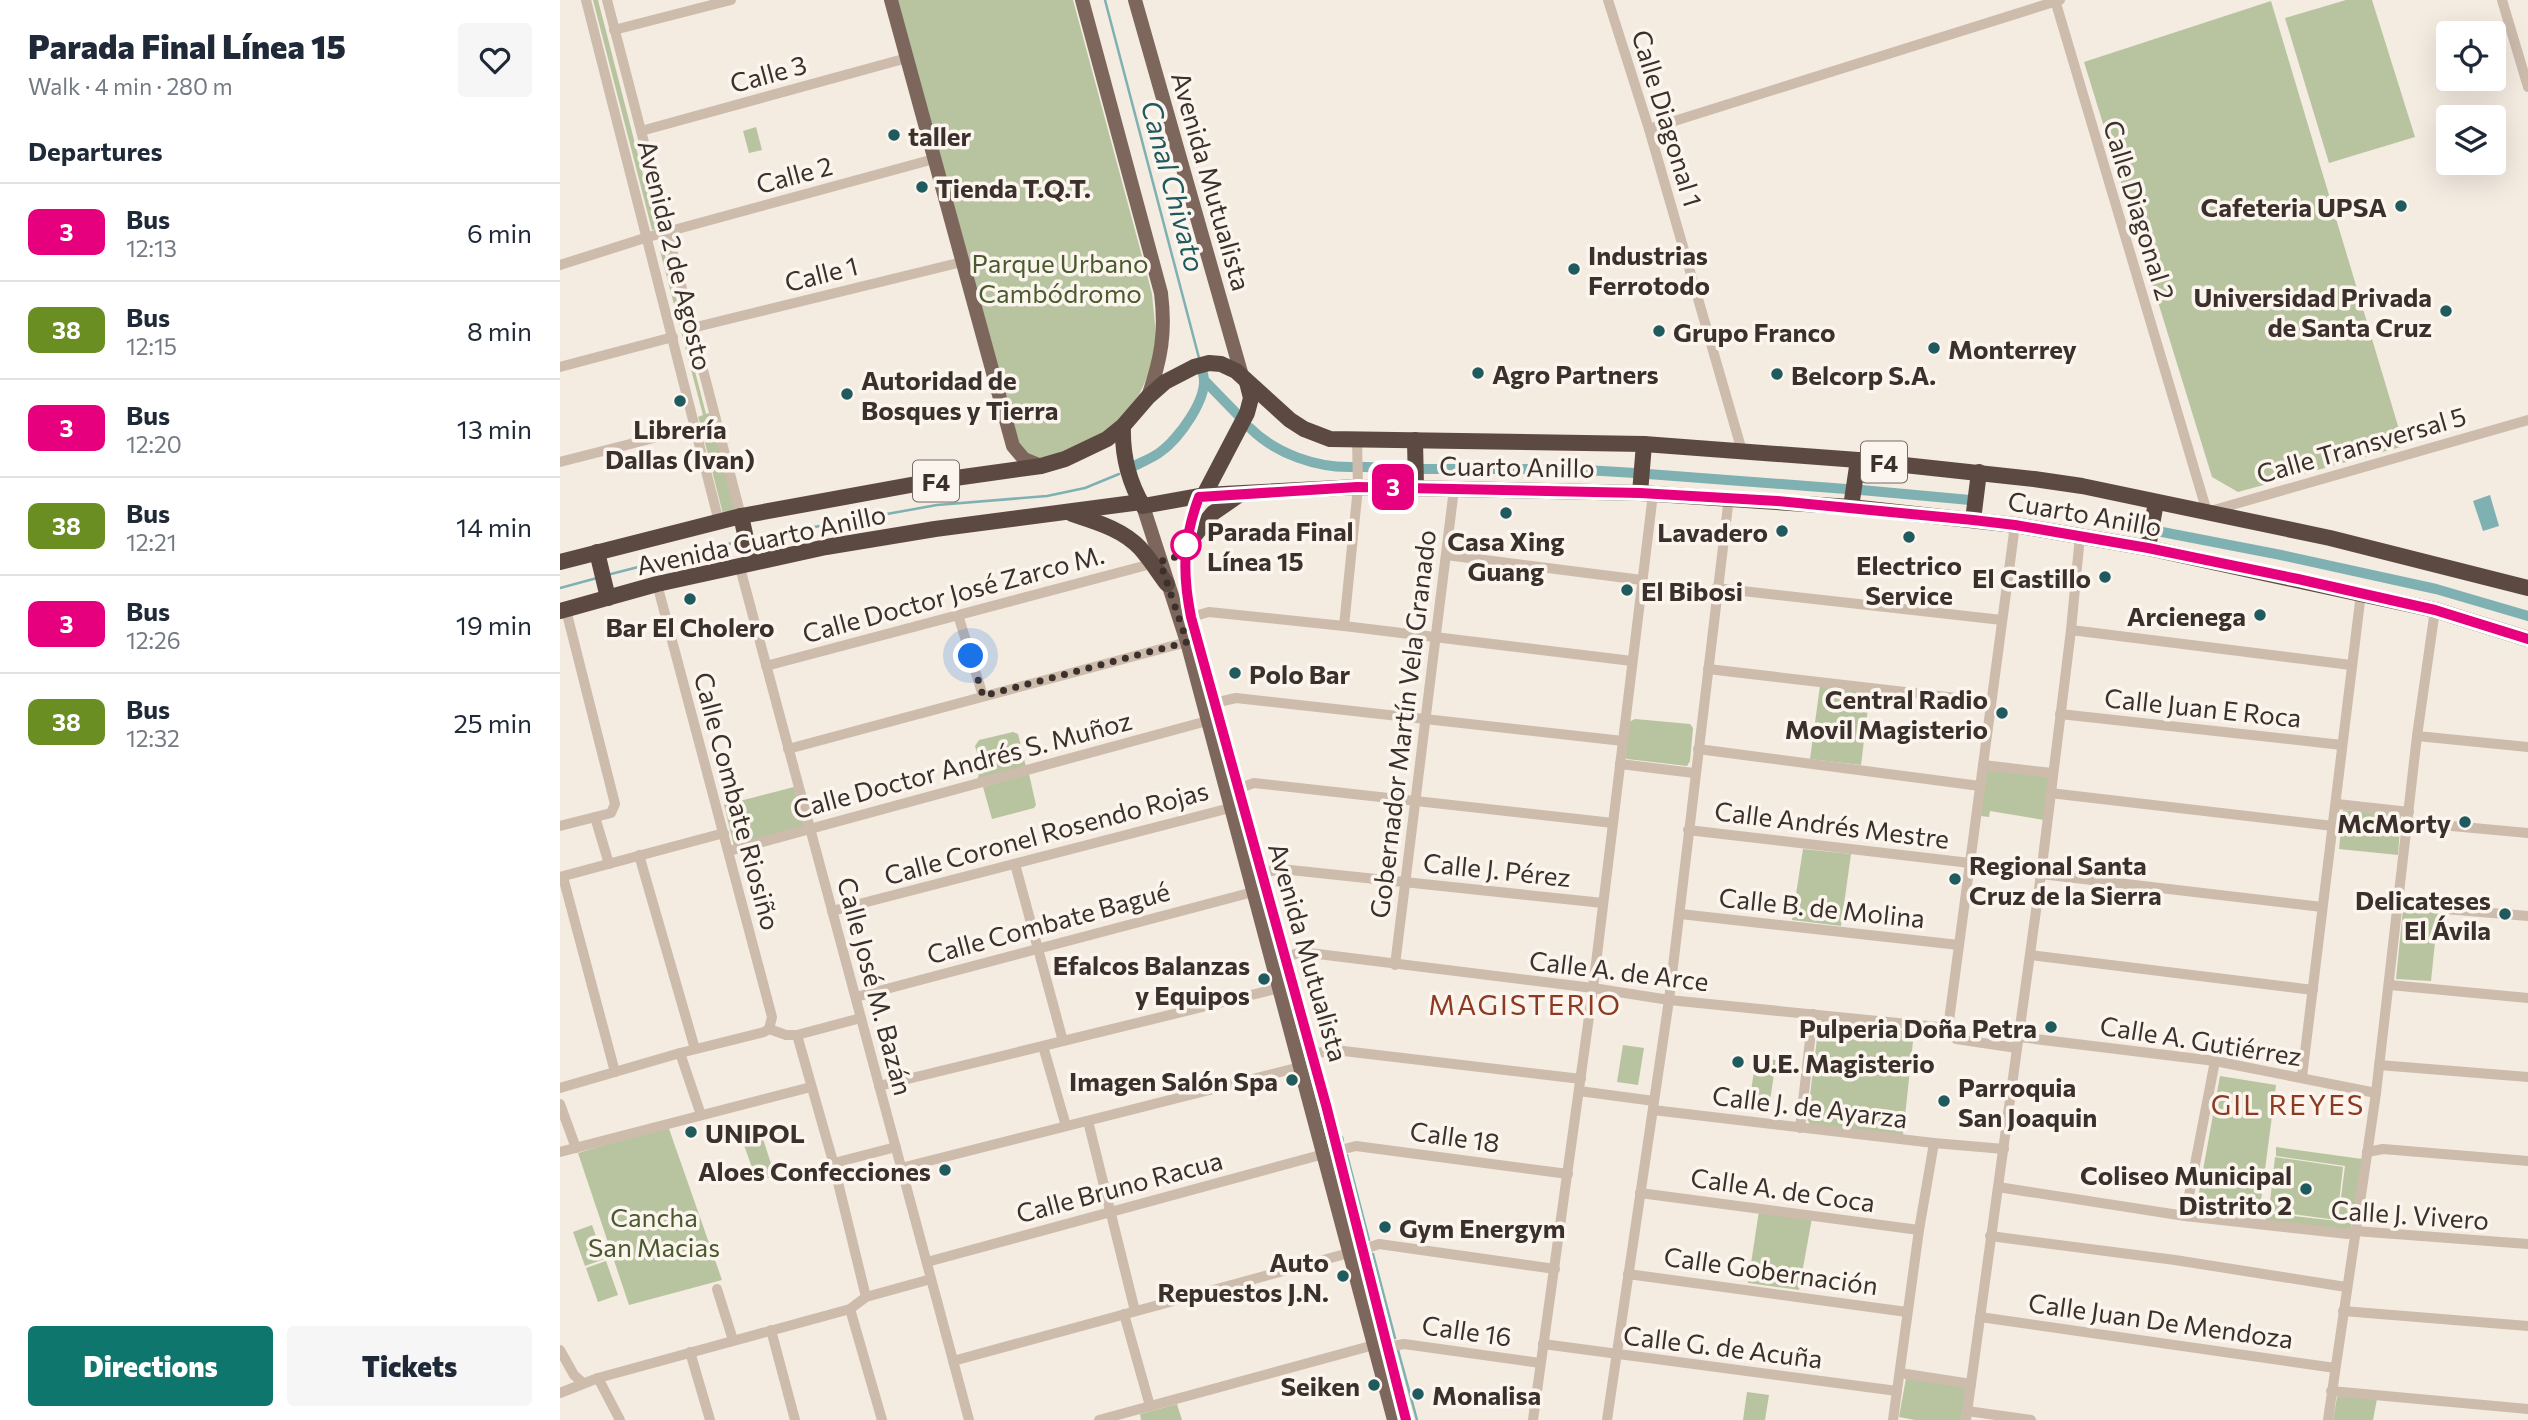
<!DOCTYPE html>
<meta charset="utf-8">
<style>
body{margin:0;font-family:Commissioner,sans-serif;background:#f6f6f7;color:#1f2937;height:100vh;display:flex;flex-direction:column;font-size:26px;white-space:nowrap}
*{box-sizing:border-box;margin:0}
p{font-size:23px;color:#747a83}
.icon{flex:none;width:38px;height:38px;fill:none;stroke:currentColor;stroke-width:2;stroke-linecap:round;stroke-linejoin:round}
.map{position:relative;flex:1;overflow:hidden}
.side{display:flex;flex-direction:column;background:#fff;width:560px}
.side>*{flex:none}
.badge{padding:0 14px;border-radius:10px;font-size:24px;line-height:46px}
.tools{position:absolute;left:1876px;top:21px;display:grid;gap:14px}
.tools a{display:grid;place-items:center;width:70px;height:70px;border-radius:7px;background:#fff;box-shadow:0 7px 28px #0002;font-size:35px}
.you{position:absolute;width:35px;height:35px;margin:-18px;border:5px solid #fff;border-radius:50%;background:#1a73e8;box-shadow:0 0 0 10px #1a73e833}
.map>.badge{position:absolute;translate:-50% -50%;box-shadow:0 0 0 4px #fff}
h2{padding:0 28px;font-size:26px;line-height:63px}
.round{display:grid;place-items:center;flex:none;width:74px;height:74px;border-radius:7px;background:#f6f6f7}
.headline{display:flex;align-items:center;justify-content:space-between;height:119px;padding:0 28px}
h1{font-size:33px;font-weight:800;line-height:52px}
.cta{display:flex;gap:14px;margin-top:auto;padding:14px 28px}
.cta a{flex:1;height:80px;border-radius:7px;background:#0f766e;color:#fff;font-size:28px;font-weight:800;line-height:80px;text-align:center}
.cta a+a{background:#f6f6f7;color:#1f2937}
ul{padding:0;list-style:none}
li{display:flex;align-items:center;gap:21px;height:98px;padding:0 28px;border-top:2px solid #e0e1e3}
li div{flex:1}
li b{display:block;font-size:26px}
li em{font-style:normal}
li .badge{min-width:77px;font-weight:700;text-align:center}
main{display:flex;flex:1;min-height:0}
.map>svg:first-child{display:block}
.green{fill:#b8c4a0}
.water{fill:#7fb0b2}
.lines{fill:none;stroke-linecap:round;stroke-linejoin:round}
.stream{stroke:#7fb0b2;stroke-width:2.5}
.canal{stroke:#7fb0b2;stroke-width:10}
.minor{stroke:#cdbbac;stroke-width:10}
.major{stroke:#7d675c;stroke-width:14}
.highway{stroke:#5c4a42;stroke-width:16}
.line-casing{stroke:#fff;stroke-width:16}
.line{stroke:#e6007e;stroke-width:10}
.walk{stroke:#3b302b;stroke-width:7;stroke-dasharray:0 12.6}
.poi-dot{fill:#1f5a5e;stroke:#fbf5ee;stroke-width:2.5}
.stop-dot{fill:#fff;stroke:#e6007e;stroke-width:3.5}
.labels{text-anchor:middle;dominant-baseline:central;stroke-width:7;stroke-linejoin:round;paint-order:stroke}
.shield{fill:#fbf5ee;stroke:#756b66;stroke-width:2}
.shield-label{font-size:24px;font-weight:bold;fill:#3b302b}
.street-label{font-size:26px;fill:#3b302b;stroke:#fbf5ee}
.poi-label{font-size:26px;font-weight:bold;fill:#3b302b;stroke:#fbf5ee;text-anchor:start}
.park-label{font-size:26px;fill:#4a5a2e;stroke:#fbf5ee}
.stop-label{font-size:26px;font-weight:bold;fill:#3b302b;stroke:#fbf5ee;text-anchor:start}
.water-label{font-size:28px;font-style:italic;fill:#1f5a5e;stroke:#fbf5ee}
.neighbourhood-label{font-size:28px;letter-spacing:2px;fill:#8c3b22;stroke:#fbf5ee}
</style>
<main>
<section class="side">
<div class="headline"><div><h1>Parada Final Línea 15</h1><p>Walk · 4 min · 280 m</p></div><a class="round"><svg class="icon" aria-label="heart" viewBox="0 0 24 24"><path d="M12 20l-8-8c-3-5 5-10 8-4 3-6 11-1 8 4z"/></svg></a></div>
<h2>Departures</h2>
<ul>
<li><span class="badge" style="background:#e6007e;color:#fff">3</span><div><b>Bus</b><p>12:13</p></div><em>6 min</em></li>
<li><span class="badge" style="background:#6b8e23;color:#fff">38</span><div><b>Bus</b><p>12:15</p></div><em>8 min</em></li>
<li><span class="badge" style="background:#e6007e;color:#fff">3</span><div><b>Bus</b><p>12:20</p></div><em>13 min</em></li>
<li><span class="badge" style="background:#6b8e23;color:#fff">38</span><div><b>Bus</b><p>12:21</p></div><em>14 min</em></li>
<li><span class="badge" style="background:#e6007e;color:#fff">3</span><div><b>Bus</b><p>12:26</p></div><em>19 min</em></li>
<li><span class="badge" style="background:#6b8e23;color:#fff">38</span><div><b>Bus</b><p>12:32</p></div><em>25 min</em></li>
</ul>
<div class="cta"><a>Directions</a><a>Tickets</a></div>
</section>
<div class="map">
<svg width="1968" height="1420" viewBox="0 0 1968 1420">
<rect width="100%" height="100%" fill="#f4ebe1"/>
<g class="green">
<path d="M33,0H38L97,229L92,230Z"/>
<path d="M338,0H513L586,271L592,294L597,346L591,369L579,395L560,418L543,434L485,460L464,453L459,443Z"/>
<path d="M1786,0H1812L1855,137L1769,163L1725,18Z"/>
<path d="M1711,1L1844,446L1678,492L1652,477L1524,62Z"/>
<path d="M196,127L202,150L189,153L183,131Z"/>
<path d="M100,251H104L146,414L149,413L153,426L150,428H154L175,511L163,514L142,431L147,429H142L138,417L143,415Z"/>
<path d="M1260,686L1310,692L1301,765L1250,759Z"/>
<path d="M1075,719L1130,724L1133,728L1130,761L1127,766L1067,759L1065,756L1069,722Z"/>
<path d="M453,732L458,734L466,767L417,781L421,767L415,746L419,740Z"/>
<path d="M1427,768L1489,776L1484,820L1430,811L1429,817L1421,816Z"/>
<path d="M469,774L476,805L474,808L432,819L423,787Z"/>
<path d="M234,787L245,828L174,846L164,805Z"/>
<path d="M1783,810L1841,815L1838,855L1779,849Z"/>
<path d="M1243,849L1291,854L1281,926L1232,920Z"/>
<path d="M1843,909L1878,913L1871,981L1836,979Z"/>
<path d="M1263,1019L1354,1032L1343,1135L1250,1124L1247,1119L1259,1023Z"/>
<path d="M1063,1045L1084,1048L1078,1085L1057,1082Z"/>
<path d="M1196,1057L1216,1060L1210,1101L1190,1098Z"/>
<path d="M1660,1076L1716,1085L1699,1216L1636,1209Z"/>
<path d="M108,1126L162,1280L69,1305L18,1153Z"/>
<path d="M203,1139L215,1176L197,1182L184,1145Z"/>
<path d="M1716,1147L1802,1159L1791,1228L1783,1230L1705,1222L1706,1213L1778,1221L1785,1166L1716,1156Z"/>
<path d="M1715,1157L1783,1167L1777,1220L1709,1211Z"/>
<path d="M1199,1211L1252,1218L1239,1290L1188,1283Z"/>
<path d="M32,1225L44,1259L25,1266L13,1232Z"/>
<path d="M46,1261L58,1295L38,1302L26,1268Z"/>
<path d="M1346,1378L1401,1384L1406,1389L1401,1420H1355L1339,1417Z"/>
<path d="M1187,1392L1209,1395L1205,1420H1183Z"/>
<path d="M1784,1395L1817,1399L1813,1420H1773L1777,1397Z"/>
<path d="M617,1404L622,1420H581L580,1414Z"/>
</g>
<path class="water" d="M1930,495L1939,526L1923,531L1913,501Z"/>
<g class="lines">
<g class="stream">
<path d="M545,0L639,358"/>
<path d="M643,372L646,382"/>
<path d="M193,538L377,505L487,496L525,488L559,474"/>
<path d="M47,575L180,541"/>
<path d="M0,588L37,578"/>
<path d="M782,1137L783,1141"/>
<path d="M787,1155L809,1240"/>
<path d="M813,1254L835,1338"/>
<path d="M838,1350L857,1420"/>
</g>
<g class="canal">
<path d="M646,382L678,415"/>
<path d="M690,428C716,454 757,468 793,467"/>
<path d="M574,466C582,462 592,458 599,453C618,440 650,397 643,374"/>
<path d="M804,467L847,468"/>
<path d="M861,469H1009L1075,473"/>
<path d="M1088,474L1286,489"/>
<path d="M1301,490L1410,500"/>
<path d="M1597,531L1721,555L1876,589L1968,616"/>
</g>
<g class="minor">
<path d="M26,0L159,522"/>
<path d="M47,0L181,516"/>
<path d="M1048,0L1089,129L1182,451"/>
<path d="M1495,0L1647,512L1968,420"/>
<path d="M1942,0L1968,87"/>
<path d="M54,30L171,0"/>
<path d="M1089,129L1500,0"/>
<path d="M81,131L347,58"/>
<path d="M0,265L88,237L374,159"/>
<path d="M132,328L402,262"/>
<path d="M0,367L113,337"/>
<path d="M0,462L137,427"/>
<path d="M886,555L1082,580"/>
<path d="M179,564L409,1420"/>
<path d="M97,584L212,1017L209,1029"/>
<path d="M1156,588L1442,620"/>
<path d="M398,615L423,696"/>
<path d="M631,617L649,612L784,626L1072,661"/>
<path d="M784,626L798,487L797,439"/>
<path d="M1511,630L1791,665"/>
<path d="M206,666L591,564"/>
<path d="M1148,669L1431,702"/>
<path d="M654,703L676,698L1063,741"/>
<path d="M1500,714L1782,745"/>
<path d="M1857,736L1968,747"/>
<path d="M228,749L627,642"/>
<path d="M1138,749L1420,786"/>
<path d="M1060,764L1134,773"/>
<path d="M1423,765L1492,773"/>
<path d="M677,789L694,783L1053,823"/>
<path d="M1490,793L1773,826"/>
<path d="M1777,804L1849,812"/>
<path d="M35,817L49,864"/>
<path d="M1848,822L1968,833"/>
<path d="M0,826L51,813L55,804L6,610"/>
<path d="M1128,830L1410,863"/>
<path d="M169,851L647,721"/>
<path d="M79,855L135,1049"/>
<path d="M455,864L503,1041"/>
<path d="M702,873L721,869L1043,903"/>
<path d="M1481,874L1762,907"/>
<path d="M0,877L164,833"/>
<path d="M3,877L55,1072"/>
<path d="M1838,905L1968,916"/>
<path d="M272,911L670,808"/>
<path d="M1120,914L1399,945"/>
<path d="M1470,955L1753,990"/>
<path d="M726,957L742,952L1033,988L1109,1000L1388,1028"/>
<path d="M835,965L894,489"/>
<path d="M1830,985L1968,998"/>
<path d="M296,997L693,892"/>
<path d="M1388,1028L1455,525"/>
<path d="M1388,1028L1396,1039L1457,1048"/>
<path d="M237,1035L272,1158L306,1297"/>
<path d="M1459,1037L1655,1061L1816,1093"/>
<path d="M483,1046L506,1126"/>
<path d="M120,1053L141,1115"/>
<path d="M752,1054L775,1050L1021,1079"/>
<path d="M1819,1065L1968,1077"/>
<path d="M1742,1077L1801,593"/>
<path d="M319,1086L720,988"/>
<path d="M0,1088L120,1053L204,1032L209,1029L226,1035H237L301,1018"/>
<path d="M1019,1091L1094,1101"/>
<path d="M0,1104L16,1148"/>
<path d="M1093,1110L1374,1143L1444,1149"/>
<path d="M528,1121L575,1311"/>
<path d="M1240,1128L1253,1014"/>
<path d="M776,1151L796,1146L1008,1174"/>
<path d="M0,1152L251,1087"/>
<path d="M1807,1152L1823,1149L1968,1161"/>
<path d="M274,1163L336,1147"/>
<path d="M341,1168L740,1067"/>
<path d="M1438,1187L1625,1216L1788,1234L1795,1231L1968,1244"/>
<path d="M1080,1193L1359,1230"/>
<path d="M1625,1216L1655,1061"/>
<path d="M1430,1236L1615,1260L1786,1287"/>
<path d="M802,1250L819,1244L995,1269"/>
<path d="M367,1262L764,1154"/>
<path d="M1068,1274L1347,1312"/>
<path d="M157,1289L173,1340"/>
<path d="M290,1309L322,1420"/>
<path d="M1783,1311L1968,1326"/>
<path d="M564,1314L590,1406"/>
<path d="M1420,1317L1775,1368"/>
<path d="M211,1330L235,1420"/>
<path d="M983,1344L1337,1391"/>
<path d="M827,1347L844,1344L980,1363"/>
<path d="M0,1350L14,1375L22,1382"/>
<path d="M130,1352L150,1420"/>
<path d="M393,1361L789,1253"/>
<path d="M1340,1373L1411,1384"/>
<path d="M38,1378L60,1420"/>
<path d="M1771,1391L1968,1409"/>
<path d="M0,1393L38,1378L290,1309L306,1297L371,1279"/>
<path d="M1407,1411L1471,1420"/>
<path d="M539,1420L814,1345"/>
<path d="M973,1420L1033,988L1093,494"/>
<path d="M1047,1420L1109,1000L1169,497"/>
<path d="M1333,1420L1359,1230L1374,1143"/>
<path d="M1406,1420L1481,874L1511,630L1520,536"/>
<path d="M1768,1420L1816,1093L1857,736L1875,610"/>
</g>
<g class="major">
<path d="M331,0L453,446L464,459L481,466"/>
<path d="M522,0L601,293C606,333 601,359 588,397"/>
<path d="M575,0L682,376"/>
<path d="M639,497C622,539 622,572 631,617L766,1105L846,1420"/>
<path d="M583,506L627,642L834,1420"/>
</g>
<g class="highway">
<path d="M563,426C562,454 569,482 583,506L644,495L798,487L1080,493L1291,507L1455,525L1588,548L1875,610L1968,639"/>
<path d="M855,440L856,487"/>
<path d="M1080,493L1084,444"/>
<path d="M644,495L687,413L691,398L687,382"/>
<path d="M1291,507L1298,460"/>
<path d="M512,514C536,522 562,529 580,548C590,559 598,572 607,584"/>
<path d="M181,516L191,561"/>
<path d="M1413,520L1419,472"/>
<path d="M626,546L653,513L679,495"/>
<path d="M1588,548L1596,502"/>
<path d="M37,552L48,598"/>
<path d="M0,562L181,516L367,482L481,466L505,459L547,439L563,426L588,397L605,382L634,367L649,363L661,364L676,371L730,420L744,429L770,439L1084,444L1298,460L1474,479L1522,486L1770,538L1968,588"/>
<path d="M0,611L97,584L266,547L375,529L581,502"/>
</g>
</g>
<g class="lines">
<g class="line-casing">
<path id="line" d="M846,1420L766,1105L631,617C622,572 623,540 639,497L797,487L1080,493L1217,501L1413,520L1455,525L1588,548L1738,579L1875,610L1968,639"/>
</g>
<use href="#line" class="line"/>
<path class="walk" d="M411,656L423,696L627,642L600,562L611,557L624,558L626,545"/>
</g>
<g class="poi-dot">
<circle cx="334" cy="135" r="7"/>
<circle cx="362" cy="187" r="7"/>
<circle cx="1841" cy="206" r="7"/>
<circle cx="1014" cy="269" r="7"/>
<circle cx="1886" cy="311" r="7"/>
<circle cx="1099" cy="331" r="7"/>
<circle cx="1374" cy="348" r="7"/>
<circle cx="918" cy="373" r="7"/>
<circle cx="1217" cy="374" r="7"/>
<circle cx="287" cy="394" r="7"/>
<circle cx="120" cy="401" r="7"/>
<circle cx="946" cy="513" r="7"/>
<circle cx="1222" cy="531" r="7"/>
<circle cx="1349" cy="537" r="7"/>
<circle cx="1545" cy="577" r="7"/>
<circle cx="1067" cy="590" r="7"/>
<circle cx="130" cy="599" r="7"/>
<circle cx="1700" cy="615" r="7"/>
<circle cx="675" cy="673" r="7"/>
<circle cx="1442" cy="713" r="7"/>
<circle cx="1905" cy="822" r="7"/>
<circle cx="1395" cy="879" r="7"/>
<circle cx="1945" cy="914" r="7"/>
<circle cx="704" cy="979" r="7"/>
<circle cx="1491" cy="1027" r="7"/>
<circle cx="1178" cy="1062" r="7"/>
<circle cx="732" cy="1080" r="7"/>
<circle cx="1384" cy="1101" r="7"/>
<circle cx="131" cy="1132" r="7"/>
<circle cx="385" cy="1170" r="7"/>
<circle cx="1746" cy="1189" r="7"/>
<circle cx="825" cy="1227" r="7"/>
<circle cx="783" cy="1276" r="7"/>
<circle cx="814" cy="1385" r="7"/>
<circle cx="858" cy="1394" r="7"/>
</g>
<circle class="stop-dot" cx="626" cy="545" r="14"/>
<g class="labels">
<g class="shield">
<rect x="1301" y="441.5" width="46" height="41" rx="5"/>
<rect x="353" y="460.5" width="46" height="41" rx="5"/>
</g>
<g class="shield-label">
<text x="1324" y="462">F4</text>
<text x="376" y="481">F4</text>
</g>
<g class="street-label">
<text transform="translate(208 73) rotate(-15)">Calle 3</text>
<text transform="translate(1108 118) rotate(73)">Calle Diagonal 1</text>
<text transform="translate(234 174) rotate(-15)">Calle 2</text>
<text transform="translate(652 181) rotate(74)">Avenida Mutualista</text>
<text transform="translate(1580 210) rotate(73)">Calle Diagonal 2</text>
<text transform="translate(116 255) rotate(76)">Avenida 2 de Agosto</text>
<text transform="translate(261 273) rotate(-14)">Calle 1</text>
<text transform="translate(1801 444) rotate(-16)">Calle Transversal 5</text>
<text transform="translate(957 466) rotate(1)">Cuarto Anillo</text>
<text transform="translate(1525 513) rotate(10)">Cuarto Anillo</text>
<text transform="translate(201 539) rotate(-12)">Avenida Cuarto Anillo</text>
<text transform="translate(393 593) rotate(-15)">Calle Doctor José Zarco M.</text>
<text transform="translate(1643 707) rotate(6)">Calle Juan E Roca</text>
<text transform="translate(842 724) rotate(-83)">Gobernador Martín Vela Granado</text>
<text transform="translate(402 764) rotate(-15)">Calle Doctor Andrés S. Muñoz</text>
<text transform="translate(178 801) rotate(75)">Calle Combate Riosiño</text>
<text transform="translate(1272 824) rotate(7)">Calle Andrés Mestre</text>
<text transform="translate(486 832) rotate(-15)">Calle Coronel Rosendo Rojas</text>
<text transform="translate(937 869) rotate(6)">Calle J. Pérez</text>
<text transform="translate(1262 907) rotate(6)">Calle B. de Molina</text>
<text transform="translate(488 922) rotate(-15)">Calle Combate Bagué</text>
<text transform="translate(749 952) rotate(74)">Avenida Mutualista</text>
<text transform="translate(1059 970) rotate(7)">Calle A. de Arce</text>
<text transform="translate(316 986) rotate(75)">Calle José M. Bazán</text>
<text transform="translate(1641 1040) rotate(9)">Calle A. Gutiérrez</text>
<text transform="translate(1250 1106) rotate(7)">Calle J. de Ayarza</text>
<text transform="translate(895 1136) rotate(8)">Calle 18</text>
<text transform="translate(559 1186) rotate(-15)">Calle Bruno Racua</text>
<text transform="translate(1223 1189) rotate(8)">Calle A. de Coca</text>
<text transform="translate(1850 1214) rotate(4)">Calle J. Vivero</text>
<text transform="translate(1211 1270) rotate(8)">Calle Gobernación</text>
<text transform="translate(1601 1320) rotate(8)">Calle Juan De Mendoza</text>
<text transform="translate(907 1330) rotate(8)">Calle 16</text>
<text transform="translate(1163 1346) rotate(7)">Calle G. de Acuña</text>
</g>
<g class="poi-label">
<text x="348" y="135">taller</text>
<text x="376" y="187">Tienda T.Q.T.</text>
<text x="1827" y="206" text-anchor="end">Cafeteria UPSA</text>
<text x="1028" y="254">Industrias<tspan x="1028" dy="30">Ferrotodo</tspan></text>
<text x="1872" y="296" text-anchor="end">Universidad Privada<tspan x="1872" dy="30">de Santa Cruz</tspan></text>
<text x="1113" y="331">Grupo Franco</text>
<text x="1388" y="348">Monterrey</text>
<text x="932" y="373">Agro Partners</text>
<text x="1231" y="374">Belcorp S.A.</text>
<text x="301" y="379">Autoridad de<tspan x="301" dy="30">Bosques y Tierra</tspan></text>
<text x="120" y="428" text-anchor="middle">Librería<tspan x="120" dy="30">Dallas (Ivan)</tspan></text>
<text x="1208" y="531" text-anchor="end">Lavadero</text>
<text x="946" y="540" text-anchor="middle">Casa Xing<tspan x="946" dy="30">Guang</tspan></text>
<text x="1349" y="564" text-anchor="middle">Electrico<tspan x="1349" dy="30">Service</tspan></text>
<text x="1531" y="577" text-anchor="end">El Castillo</text>
<text x="1081" y="590">El Bibosi</text>
<text x="1686" y="615" text-anchor="end">Arcienega</text>
<text x="130" y="626" text-anchor="middle">Bar El Cholero</text>
<text x="689" y="673">Polo Bar</text>
<text x="1428" y="698" text-anchor="end">Central Radio<tspan x="1428" dy="30">Movil Magisterio</tspan></text>
<text x="1891" y="822" text-anchor="end">McMorty</text>
<text x="1409" y="864">Regional Santa<tspan x="1409" dy="30">Cruz de la Sierra</tspan></text>
<text x="1931" y="899" text-anchor="end">Delicateses<tspan x="1931" dy="30">El Ávila</tspan></text>
<text x="690" y="964" text-anchor="end">Efalcos Balanzas<tspan x="690" dy="30">y Equipos</tspan></text>
<text x="1477" y="1027" text-anchor="end">Pulperia Doña Petra</text>
<text x="1192" y="1062">U.E. Magisterio</text>
<text x="718" y="1080" text-anchor="end">Imagen Salón Spa</text>
<text x="1398" y="1086">Parroquia<tspan x="1398" dy="30">San Joaquin</tspan></text>
<text x="145" y="1132">UNIPOL</text>
<text x="371" y="1170" text-anchor="end">Aloes Confecciones</text>
<text x="1732" y="1174" text-anchor="end">Coliseo Municipal<tspan x="1732" dy="30">Distrito 2</tspan></text>
<text x="839" y="1227">Gym Energym</text>
<text x="769" y="1261" text-anchor="end">Auto<tspan x="769" dy="30">Repuestos J.N.</tspan></text>
<text x="800" y="1385" text-anchor="end">Seiken</text>
<text x="872" y="1394">Monalisa</text>
</g>
<g class="park-label">
<text x="500" y="262">Parque Urbano<tspan x="500" dy="30">Cambódromo</tspan></text>
<text x="94" y="1216">Cancha<tspan x="94" dy="30">San Macias</tspan></text>
</g>
<g class="stop-label">
<text x="647" y="530">Parada Final<tspan x="647" dy="30">Línea 15</tspan></text>
</g>
<g class="water-label">
<text transform="translate(614 186) rotate(75)">Canal Chivato</text>
</g>
<g class="neighbourhood-label">
<text x="965" y="1004">MAGISTERIO</text>
<text x="1728" y="1104">GIL REYES</text>
</g>
</g>
</svg>
<div class="tools">
<a><svg class="icon" aria-label="locate" viewBox="0 0 24 24"><circle cx="12" cy="12" r="6"/><path d="M12 2v4M12 18v4M2 12h4M18 12h4"/></svg></a>
<a><svg class="icon" aria-label="layers" viewBox="0 0 24 24"><path d="M12 4l9 5-9 5-9-5zM3 14l9 5 9-5"/></svg></a>
</div>
<div class="you" style="left:411px;top:656px"></div>
<b class="badge" style="left:833px;top:487px;background:#e6007e;color:#fff">3</b>
</div>
</main>
